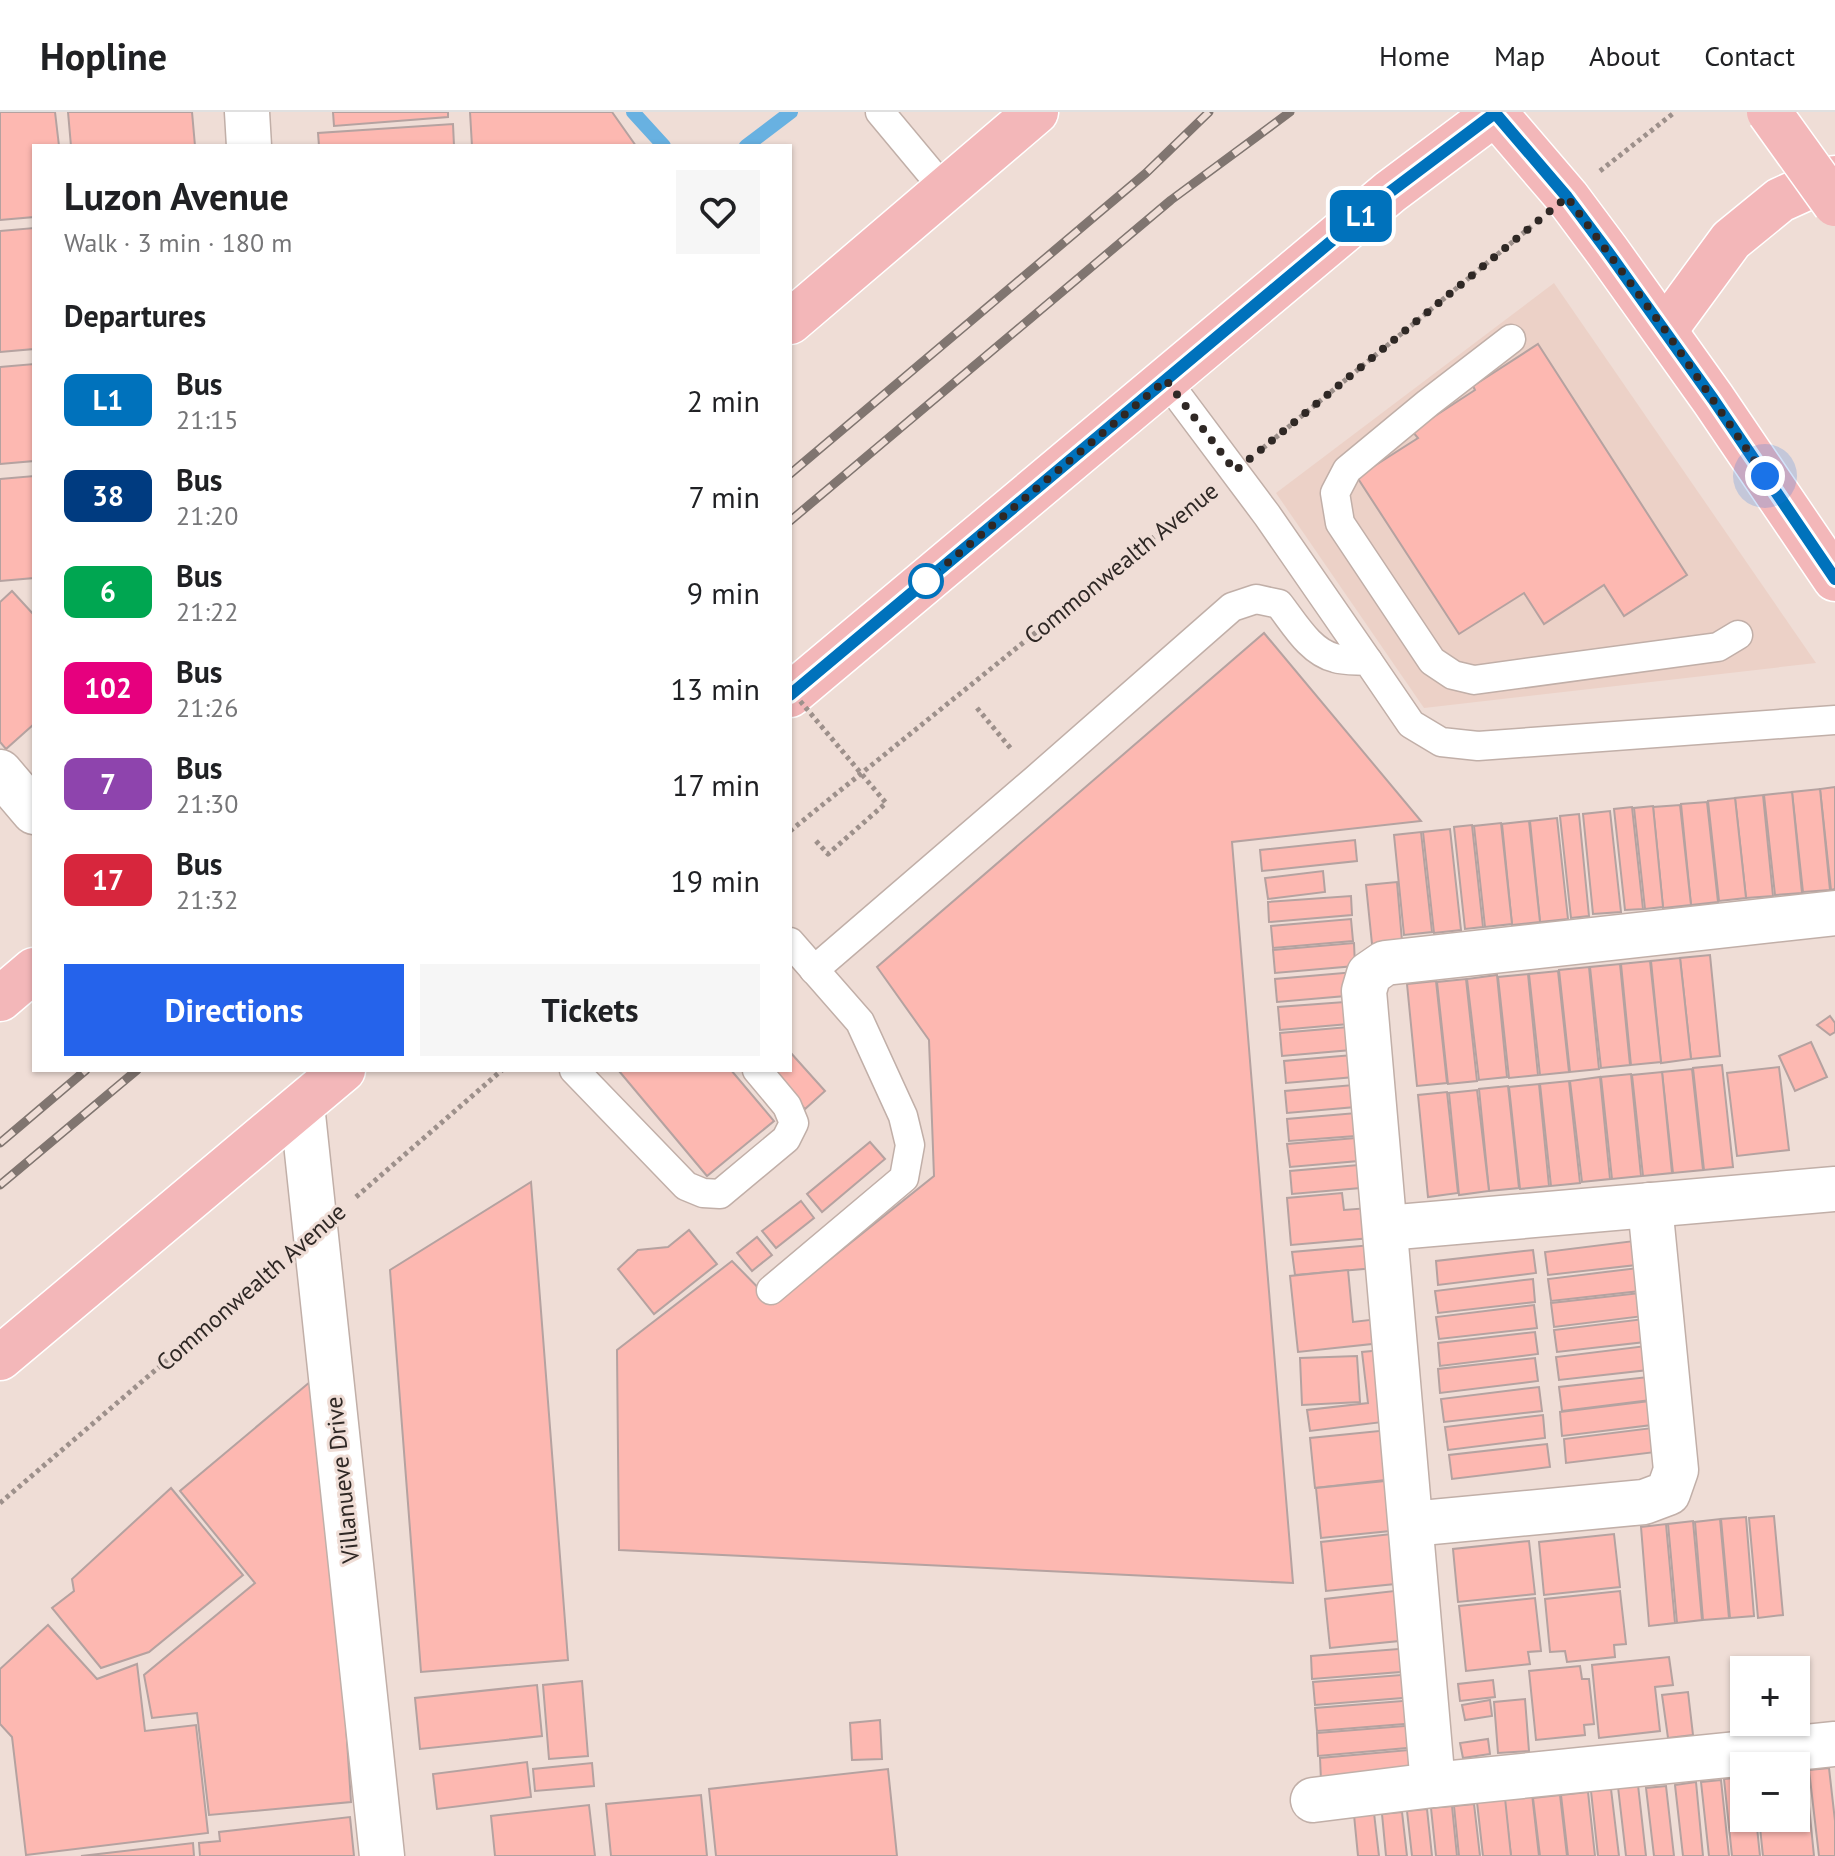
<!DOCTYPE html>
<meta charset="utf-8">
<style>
body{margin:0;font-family:"PT Sans",sans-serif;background:#f6f6f6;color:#202124;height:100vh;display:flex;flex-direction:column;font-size:30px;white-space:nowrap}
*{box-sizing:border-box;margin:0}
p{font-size:26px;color:#757577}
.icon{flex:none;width:44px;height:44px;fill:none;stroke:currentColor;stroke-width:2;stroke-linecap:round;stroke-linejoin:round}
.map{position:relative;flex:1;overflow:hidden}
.panel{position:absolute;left:32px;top:32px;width:760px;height:928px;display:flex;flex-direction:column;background:#fff;border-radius:0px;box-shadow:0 2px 6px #0004}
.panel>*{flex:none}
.badge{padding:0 16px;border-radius:12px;font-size:28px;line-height:52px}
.buttons{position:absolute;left:1730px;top:1544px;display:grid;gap:16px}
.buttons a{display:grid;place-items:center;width:80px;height:80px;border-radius:0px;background:#fff;box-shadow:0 2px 6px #0004;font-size:40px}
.you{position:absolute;width:40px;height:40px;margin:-20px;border:6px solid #fff;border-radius:50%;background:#1a73e8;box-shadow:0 0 0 12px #1a73e833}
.map>.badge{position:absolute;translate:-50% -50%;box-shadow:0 0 0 4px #fff}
h2{padding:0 32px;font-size:30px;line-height:72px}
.round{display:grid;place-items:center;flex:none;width:84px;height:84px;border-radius:0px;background:#f6f6f6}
.overview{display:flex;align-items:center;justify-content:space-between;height:136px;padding:0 32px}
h1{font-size:38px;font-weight:700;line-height:60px}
.cta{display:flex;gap:16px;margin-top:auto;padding:16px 32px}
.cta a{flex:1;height:92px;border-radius:0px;background:#2563eb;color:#fff;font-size:32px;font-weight:700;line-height:92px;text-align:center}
.cta a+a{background:#f6f6f6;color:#202124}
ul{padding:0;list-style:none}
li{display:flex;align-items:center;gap:24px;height:96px;padding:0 32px}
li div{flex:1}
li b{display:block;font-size:30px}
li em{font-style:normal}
li .badge{min-width:88px;font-weight:700;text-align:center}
header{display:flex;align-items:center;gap:48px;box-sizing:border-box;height:112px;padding:0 40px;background:#fff;border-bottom:2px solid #e0e0e0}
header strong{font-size:38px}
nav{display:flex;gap:44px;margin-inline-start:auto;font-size:28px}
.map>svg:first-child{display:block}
.built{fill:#ecd1c7}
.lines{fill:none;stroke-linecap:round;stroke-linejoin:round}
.stream{stroke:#68b1e1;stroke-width:14}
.building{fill:#fdb8b1;stroke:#b5a2a0;stroke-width:2}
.lane-casing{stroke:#c1afa8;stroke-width:31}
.street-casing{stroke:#c1afa8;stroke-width:47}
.primary-casing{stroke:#fff;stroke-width:47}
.path{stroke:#9d908b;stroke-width:5;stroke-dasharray:4 4;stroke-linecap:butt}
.lane{stroke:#fff;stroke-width:28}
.street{stroke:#fff;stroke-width:44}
.primary{stroke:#f3b7b9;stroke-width:44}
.rail-casing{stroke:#807570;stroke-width:9}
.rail{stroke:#efddd6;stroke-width:6;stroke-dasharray:18;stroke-linecap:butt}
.primary-bridge-casing{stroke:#fff;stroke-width:47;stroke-linecap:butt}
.path-bridge{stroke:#9d908b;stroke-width:5;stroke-dasharray:4 4;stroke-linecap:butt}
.primary-bridge{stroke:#f3b7b9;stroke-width:44}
.line-casing{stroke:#fff;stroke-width:18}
.line{stroke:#0072bc;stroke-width:12}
.walk{stroke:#2f2825;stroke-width:8;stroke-dasharray:0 14.4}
.stop-dot{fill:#fff;stroke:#0072bc;stroke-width:4}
.labels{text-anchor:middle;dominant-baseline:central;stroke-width:6;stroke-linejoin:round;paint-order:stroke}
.street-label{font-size:24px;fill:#2f2825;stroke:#efddd6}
</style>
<header>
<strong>Hopline</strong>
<nav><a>Home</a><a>Map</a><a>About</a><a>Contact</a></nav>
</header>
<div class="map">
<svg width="1835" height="1744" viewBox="0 0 1835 1744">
<rect width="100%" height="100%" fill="#efddd6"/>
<path class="built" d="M1554,171L1816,551L1424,596L1276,381Z"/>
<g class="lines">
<g class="stream">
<path d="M633,0L664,34"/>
<path d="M746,34L791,0"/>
</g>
</g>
<g class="building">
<path d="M0,0H55L59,34H34V105L0,108Z"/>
<path d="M68,0H192L195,34H71Z"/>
<path d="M333,0H448V5L334,14Z"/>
<path d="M470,0H612L636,34H472Z"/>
<path d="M453,12L454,34H319L318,21Z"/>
<path d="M34,116V237L0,240V119Z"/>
<path d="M1538,232L1687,463L1624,504L1604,473L1544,512L1524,481L1459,522L1357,365L1418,326L1412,319L1475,278L1473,274Z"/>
<path d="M34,252V349L0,352V255Z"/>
<path d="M34,364V466L0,469V367Z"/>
<path d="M12,479L34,503V612L6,637L0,630V490Z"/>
<path d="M1264,521L1421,709L1232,730L1293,1471L619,1438L617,1238L732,1149L774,1192L934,1064L929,928L877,855Z"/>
<path d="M1835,675V777L1831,778L1820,677Z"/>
<path d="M1820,677L1830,778L1803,780L1792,680Z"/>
<path d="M1792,680L1802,781L1775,783L1764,683Z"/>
<path d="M1763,683L1773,784L1746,786L1735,686Z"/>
<path d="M1735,686L1746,786L1719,789L1708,689Z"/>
<path d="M1707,690L1718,790L1691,793L1681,692Z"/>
<path d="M1680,693L1691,793L1663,796L1653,695Z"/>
<path d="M1653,694L1663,795L1645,797L1634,696Z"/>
<path d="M1632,695L1643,797L1625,798L1614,697Z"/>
<path d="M1610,699L1621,800L1593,802L1583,702Z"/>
<path d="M1579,702L1589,804L1571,806L1560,704Z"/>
<path d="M1557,706L1568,807L1540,810L1530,709Z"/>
<path d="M1529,709L1540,810L1512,813L1502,712Z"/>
<path d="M1501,711L1512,812L1485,815L1474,714Z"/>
<path d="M1472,713L1483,815L1465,817L1454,715Z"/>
<path d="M1450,717L1461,818L1434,821L1423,720Z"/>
<path d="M1421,720L1432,820L1404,823L1394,723Z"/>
<path d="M1355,728L1357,749L1262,759L1260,738Z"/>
<path d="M1323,759L1325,780L1268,787L1265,766Z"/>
<path d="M1397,770L1402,829L1372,832L1366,773Z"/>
<path d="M1351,784L1352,803L1269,810L1268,790Z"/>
<path d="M1351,807L1353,829L1273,836L1271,814Z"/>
<path d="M1354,831L1355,854L1275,861L1273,838Z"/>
<path d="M1710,843L1720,944L1691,947L1680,846Z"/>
<path d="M1680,846L1691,947L1661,951L1651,849Z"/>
<path d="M1650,849L1661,950L1631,953L1621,852Z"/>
<path d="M1620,852L1630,953L1601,956L1590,855Z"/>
<path d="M1589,855L1599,957L1570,960L1559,858Z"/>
<path d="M1558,859L1569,960L1540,963L1529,862Z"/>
<path d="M1355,860L1357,883L1277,890L1275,867Z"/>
<path d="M1528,862L1538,963L1509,966L1498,865Z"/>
<path d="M1497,863L1507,965L1479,968L1467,867Z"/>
<path d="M1466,867L1477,969L1448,972L1437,870Z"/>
<path d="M1436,869L1447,971L1417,974L1407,872Z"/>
<path d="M1358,889L1360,911L1280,918L1278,895Z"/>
<path d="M1830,904L1835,911V920L1830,923L1817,913Z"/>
<path d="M1360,914L1363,937L1282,944L1280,921Z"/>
<path d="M1811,930L1827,965L1795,979L1779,944Z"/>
<path d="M790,940L825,979L805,997L770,958H790Z"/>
<path d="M1364,942L1366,964L1286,971L1284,949Z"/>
<path d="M1722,953L1733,1055L1704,1058L1693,956Z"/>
<path d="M1779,955L1789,1038L1737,1044L1727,961Z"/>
<path d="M1692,957L1703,1058L1673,1061L1662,960Z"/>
<path d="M621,958H731L774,1009L707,1064L619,959Z"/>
<path d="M1662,960L1672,1061L1643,1064L1632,963Z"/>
<path d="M1631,962L1641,1064L1612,1067L1601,965Z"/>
<path d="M1600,965L1610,1067L1582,1070L1570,969Z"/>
<path d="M1569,969L1580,1071L1551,1074L1540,972Z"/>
<path d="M1365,972L1367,994L1287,1001L1285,979Z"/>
<path d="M1539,972L1549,1074L1520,1077L1509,975Z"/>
<path d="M1508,974L1519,1076L1489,1079L1479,977Z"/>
<path d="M1477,978L1489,1079L1459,1083L1449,981Z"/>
<path d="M1447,980L1458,1081L1428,1085L1418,983Z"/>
<path d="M1368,1000L1369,1023L1289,1029L1287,1007Z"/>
<path d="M1367,1025L1370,1048L1290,1055L1287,1032Z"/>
<path d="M870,1030L885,1047L822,1100L807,1082Z"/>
<path d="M1370,1052L1372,1075L1292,1082L1290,1059Z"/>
<path d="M531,1070L568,1548L421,1560L390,1158Z"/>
<path d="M1342,1081L1344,1098L1369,1096L1371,1126L1291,1133L1287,1086Z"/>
<path d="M801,1089L814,1106L776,1136L762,1119Z"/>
<path d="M689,1118L717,1152L654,1202L618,1157L638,1138L668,1135Z"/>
<path d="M757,1125L772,1143L752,1159L737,1141Z"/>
<path d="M1642,1128L1645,1152L1548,1163L1545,1140Z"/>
<path d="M1372,1133L1375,1156L1295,1163L1292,1140Z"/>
<path d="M1533,1138L1536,1161L1438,1173L1436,1149Z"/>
<path d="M1646,1155L1649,1178L1551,1189L1548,1167Z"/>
<path d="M1348,1158L1353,1210L1378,1207L1381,1231L1298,1240L1290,1164Z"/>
<path d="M1533,1167L1535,1190L1438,1201L1435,1179Z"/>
<path d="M1649,1180L1652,1203L1554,1215L1551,1191Z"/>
<path d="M1534,1193L1537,1216L1439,1227L1436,1205Z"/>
<path d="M1652,1206L1654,1229L1557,1240L1554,1218Z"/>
<path d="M1535,1220L1538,1242L1440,1254L1438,1231Z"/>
<path d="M1654,1233L1657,1257L1559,1268L1556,1245Z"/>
<path d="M1382,1238L1391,1309L1310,1319L1307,1298L1368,1291L1362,1240Z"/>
<path d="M1357,1244L1360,1290L1302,1293L1300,1246Z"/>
<path d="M1535,1246L1538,1269L1440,1281L1438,1257Z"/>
<path d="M323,1259L351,1690L209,1703L197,1601L152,1606L144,1563L255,1471L180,1379Z"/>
<path d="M1657,1264L1659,1287L1562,1299L1559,1275Z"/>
<path d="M1539,1275L1542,1299L1444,1310L1441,1287Z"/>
<path d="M1658,1288L1660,1312L1562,1324L1560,1300Z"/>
<path d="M1543,1303L1545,1326L1448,1338L1445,1315Z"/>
<path d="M1660,1315L1664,1339L1566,1351L1564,1327Z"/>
<path d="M1389,1318L1394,1367L1315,1376L1310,1326Z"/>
<path d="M1547,1332L1550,1355L1452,1367L1449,1343Z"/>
<path d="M1395,1368L1400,1418L1321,1426L1316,1376Z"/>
<path d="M171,1376L243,1463L149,1540L101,1556L52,1496L74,1479L72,1467Z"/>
<path d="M1774,1404L1783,1503L1758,1506L1749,1406Z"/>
<path d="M1746,1405L1754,1504L1730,1506L1721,1407Z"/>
<path d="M1720,1407L1729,1506L1703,1508L1695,1410Z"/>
<path d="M1693,1409L1702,1508L1677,1511L1668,1412Z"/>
<path d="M1666,1412L1675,1511L1649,1514L1641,1415Z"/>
<path d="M1400,1421L1405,1471L1326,1479L1321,1430Z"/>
<path d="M1614,1422L1620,1475L1544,1483L1539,1430Z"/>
<path d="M1529,1429L1535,1482L1458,1490L1453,1437Z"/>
<path d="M1403,1478L1409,1528L1330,1536L1325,1487Z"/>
<path d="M1620,1479L1626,1532L1614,1533L1615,1545L1567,1550L1565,1539L1550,1540L1545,1487Z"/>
<path d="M1535,1486L1541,1539L1528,1540L1530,1552L1466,1559L1459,1494Z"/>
<path d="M48,1513L97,1567L137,1552L145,1619L196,1613L208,1721L26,1743L12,1625L0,1612V1557Z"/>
<path d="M1411,1536L1413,1559L1312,1567L1311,1544Z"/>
<path d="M1669,1545L1673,1573L1655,1575L1660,1619L1599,1626L1592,1553Z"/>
<path d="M1580,1554L1582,1567H1589L1594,1612L1584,1613L1585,1623L1536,1628L1529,1559Z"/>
<path d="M1414,1562L1415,1585L1315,1593L1313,1570Z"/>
<path d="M1493,1568L1495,1585L1460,1589L1458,1572Z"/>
<path d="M582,1569L588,1644L549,1647L543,1573Z"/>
<path d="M537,1573L542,1624L420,1637L415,1586Z"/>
<path d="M1688,1580L1693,1623L1668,1626L1662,1583Z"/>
<path d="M1525,1587L1529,1639L1498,1641L1494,1590Z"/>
<path d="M1415,1588L1417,1611L1317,1619L1315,1596Z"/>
<path d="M1490,1588L1492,1604L1465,1608L1462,1593Z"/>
<path d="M880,1608L882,1647L852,1648L850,1611Z"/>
<path d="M1417,1613L1418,1635L1318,1644L1317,1621Z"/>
<path d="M1488,1627L1490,1642L1463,1646L1460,1631Z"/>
<path d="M1420,1637L1422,1660L1321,1668L1320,1646Z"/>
<path d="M527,1650L531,1685L437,1697L433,1662Z"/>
<path d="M592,1651L594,1674L535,1679L533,1657Z"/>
<path d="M1805,1654L1814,1744H1763L1759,1706H1796V1655Z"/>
<path d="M1829,1656L1835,1709V1744H1819L1809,1658Z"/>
<path d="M888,1657L897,1744H716L709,1677Z"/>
<path d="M1744,1665V1706H1756L1760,1744H1732L1724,1667Z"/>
<path d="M1721,1668L1729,1744H1709L1701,1670Z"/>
<path d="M1696,1670L1703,1744H1683L1675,1673Z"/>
<path d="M1638,1673L1646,1744H1626L1618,1675Z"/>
<path d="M1666,1674L1674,1744H1654L1646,1676Z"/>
<path d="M1611,1677L1619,1744H1598L1591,1679Z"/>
<path d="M1588,1680L1595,1744H1568L1561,1683Z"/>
<path d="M1532,1682L1539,1744H1511L1504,1685Z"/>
<path d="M701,1683L707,1744H611L606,1692Z"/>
<path d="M1560,1683L1567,1744H1540L1533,1686Z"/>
<path d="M1505,1686L1511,1744H1483L1477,1690Z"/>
<path d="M1474,1692L1480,1744H1459L1454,1694Z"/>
<path d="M589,1693L595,1744H495L491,1704Z"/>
<path d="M1452,1694L1457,1744H1436L1431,1696Z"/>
<path d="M1427,1697L1432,1744H1412L1407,1699Z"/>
<path d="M1402,1700L1407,1744H1386L1382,1702Z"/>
<path d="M1374,1701L1379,1744H1358L1354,1703Z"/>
<path d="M350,1705L354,1744H200L199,1731L220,1729L219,1720Z"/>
<path d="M193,1731L194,1744H81Z"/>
</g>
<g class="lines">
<g class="lane-casing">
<g id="lane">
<path d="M880,0L945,78"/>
<path d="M1511,227L1428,291L1347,358L1335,381L1340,411L1432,549L1453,563L1474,568L1718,535L1738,523"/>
<path d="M1166,268L1267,403L1368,549"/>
<path d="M814,858L1036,667L1232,495L1256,487L1279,492C1294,511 1310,540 1335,546C1345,549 1357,548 1368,549L1411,612L1441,630L1478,634L1835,608"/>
<path d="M574,958L686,1074L703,1081L720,1082L786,1027L794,1011L787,994L757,958"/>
<path d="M771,1178L904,1066L910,1033L903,1004L860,910L790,830"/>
</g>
</g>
<g class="street-casing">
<g id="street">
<path d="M247,0L249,34"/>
<path d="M0,660L34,700"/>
<path d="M302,993L382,1744"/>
<path d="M1386,1116L1835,1077"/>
<path d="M1411,1412L1644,1390L1668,1381L1676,1358L1650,1093"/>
<path d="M1433,1673L1364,879L1369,862L1385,851L1835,801"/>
<path d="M1313,1688L1433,1673L1835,1632"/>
</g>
</g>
<g class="primary-casing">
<g id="primary">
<path d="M1495,1L1567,85L1608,140L1713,287L1835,467"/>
<path d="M790,210L1036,0"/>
<path d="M1665,218L1731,128L1780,88L1822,69L1835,66"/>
<path d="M790,583L1390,80L1497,0"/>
<path d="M0,887L34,858"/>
<path d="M0,1246L343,958"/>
</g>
</g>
<g class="path">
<path d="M1600,59L1675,0"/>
<path d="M1263,336L1533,113"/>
<path d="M977,596L1012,638"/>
<path d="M790,719L1206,383"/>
<path d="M816,729L828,742L886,691"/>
<path d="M356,1085L502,958"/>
<path d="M0,1391L276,1155"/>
</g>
<use href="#lane" class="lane"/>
<use href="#street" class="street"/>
<use href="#primary" class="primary"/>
<g class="rail-casing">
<g id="rail">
<path d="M790,362L1146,61L1209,0"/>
<path d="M790,409L1171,88L1290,0"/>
<path d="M0,1031L86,958"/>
<path d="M0,1073L137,958"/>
</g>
</g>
<use href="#rail" class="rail"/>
<g class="primary-bridge-casing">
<path id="primary-bridge" d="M1769,0L1835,92"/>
</g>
<path class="path-bridge" d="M790,577L886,691"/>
<use href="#primary-bridge" class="primary-bridge"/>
</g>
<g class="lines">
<g class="line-casing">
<path id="line" d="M790,583L1390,80L1495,1L1567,85L1608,140L1713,287L1835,467"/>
</g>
<use href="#line" class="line"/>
<path class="walk" d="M926,469L1166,268L1235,359L1567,85L1665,218L1765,364"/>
</g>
<circle class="stop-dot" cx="926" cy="469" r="16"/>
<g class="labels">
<g class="street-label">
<text transform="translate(1121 451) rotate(-39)">Commonwealth Avenue</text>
<text transform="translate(251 1175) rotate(-41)">Commonwealth Avenue</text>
<text transform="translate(342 1368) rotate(-96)">Villanueve Drive</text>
</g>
</g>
</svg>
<div class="buttons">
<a>+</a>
<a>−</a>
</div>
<div class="you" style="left:1765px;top:364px"></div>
<b class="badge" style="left:1361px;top:104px;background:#0072bc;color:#fff">L1</b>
<section class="panel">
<div class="overview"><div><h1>Luzon Avenue</h1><p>Walk · 3 min · 180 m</p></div><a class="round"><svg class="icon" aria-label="heart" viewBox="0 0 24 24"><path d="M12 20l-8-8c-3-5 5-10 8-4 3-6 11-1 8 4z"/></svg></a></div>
<h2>Departures</h2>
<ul>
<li><span class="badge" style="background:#0072bc;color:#fff">L1</span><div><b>Bus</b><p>21:15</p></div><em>2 min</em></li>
<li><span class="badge" style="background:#003b80;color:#fff">38</span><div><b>Bus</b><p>21:20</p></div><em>7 min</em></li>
<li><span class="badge" style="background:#00a651;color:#fff">6</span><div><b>Bus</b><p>21:22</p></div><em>9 min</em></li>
<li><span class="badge" style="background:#e6007e;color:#fff">102</span><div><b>Bus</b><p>21:26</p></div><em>13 min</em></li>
<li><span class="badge" style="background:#8e44ad;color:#fff">7</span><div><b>Bus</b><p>21:30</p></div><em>17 min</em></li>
<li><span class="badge" style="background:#d7263d;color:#fff">17</span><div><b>Bus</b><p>21:32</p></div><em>19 min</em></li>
</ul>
<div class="cta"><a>Directions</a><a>Tickets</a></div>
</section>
</div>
